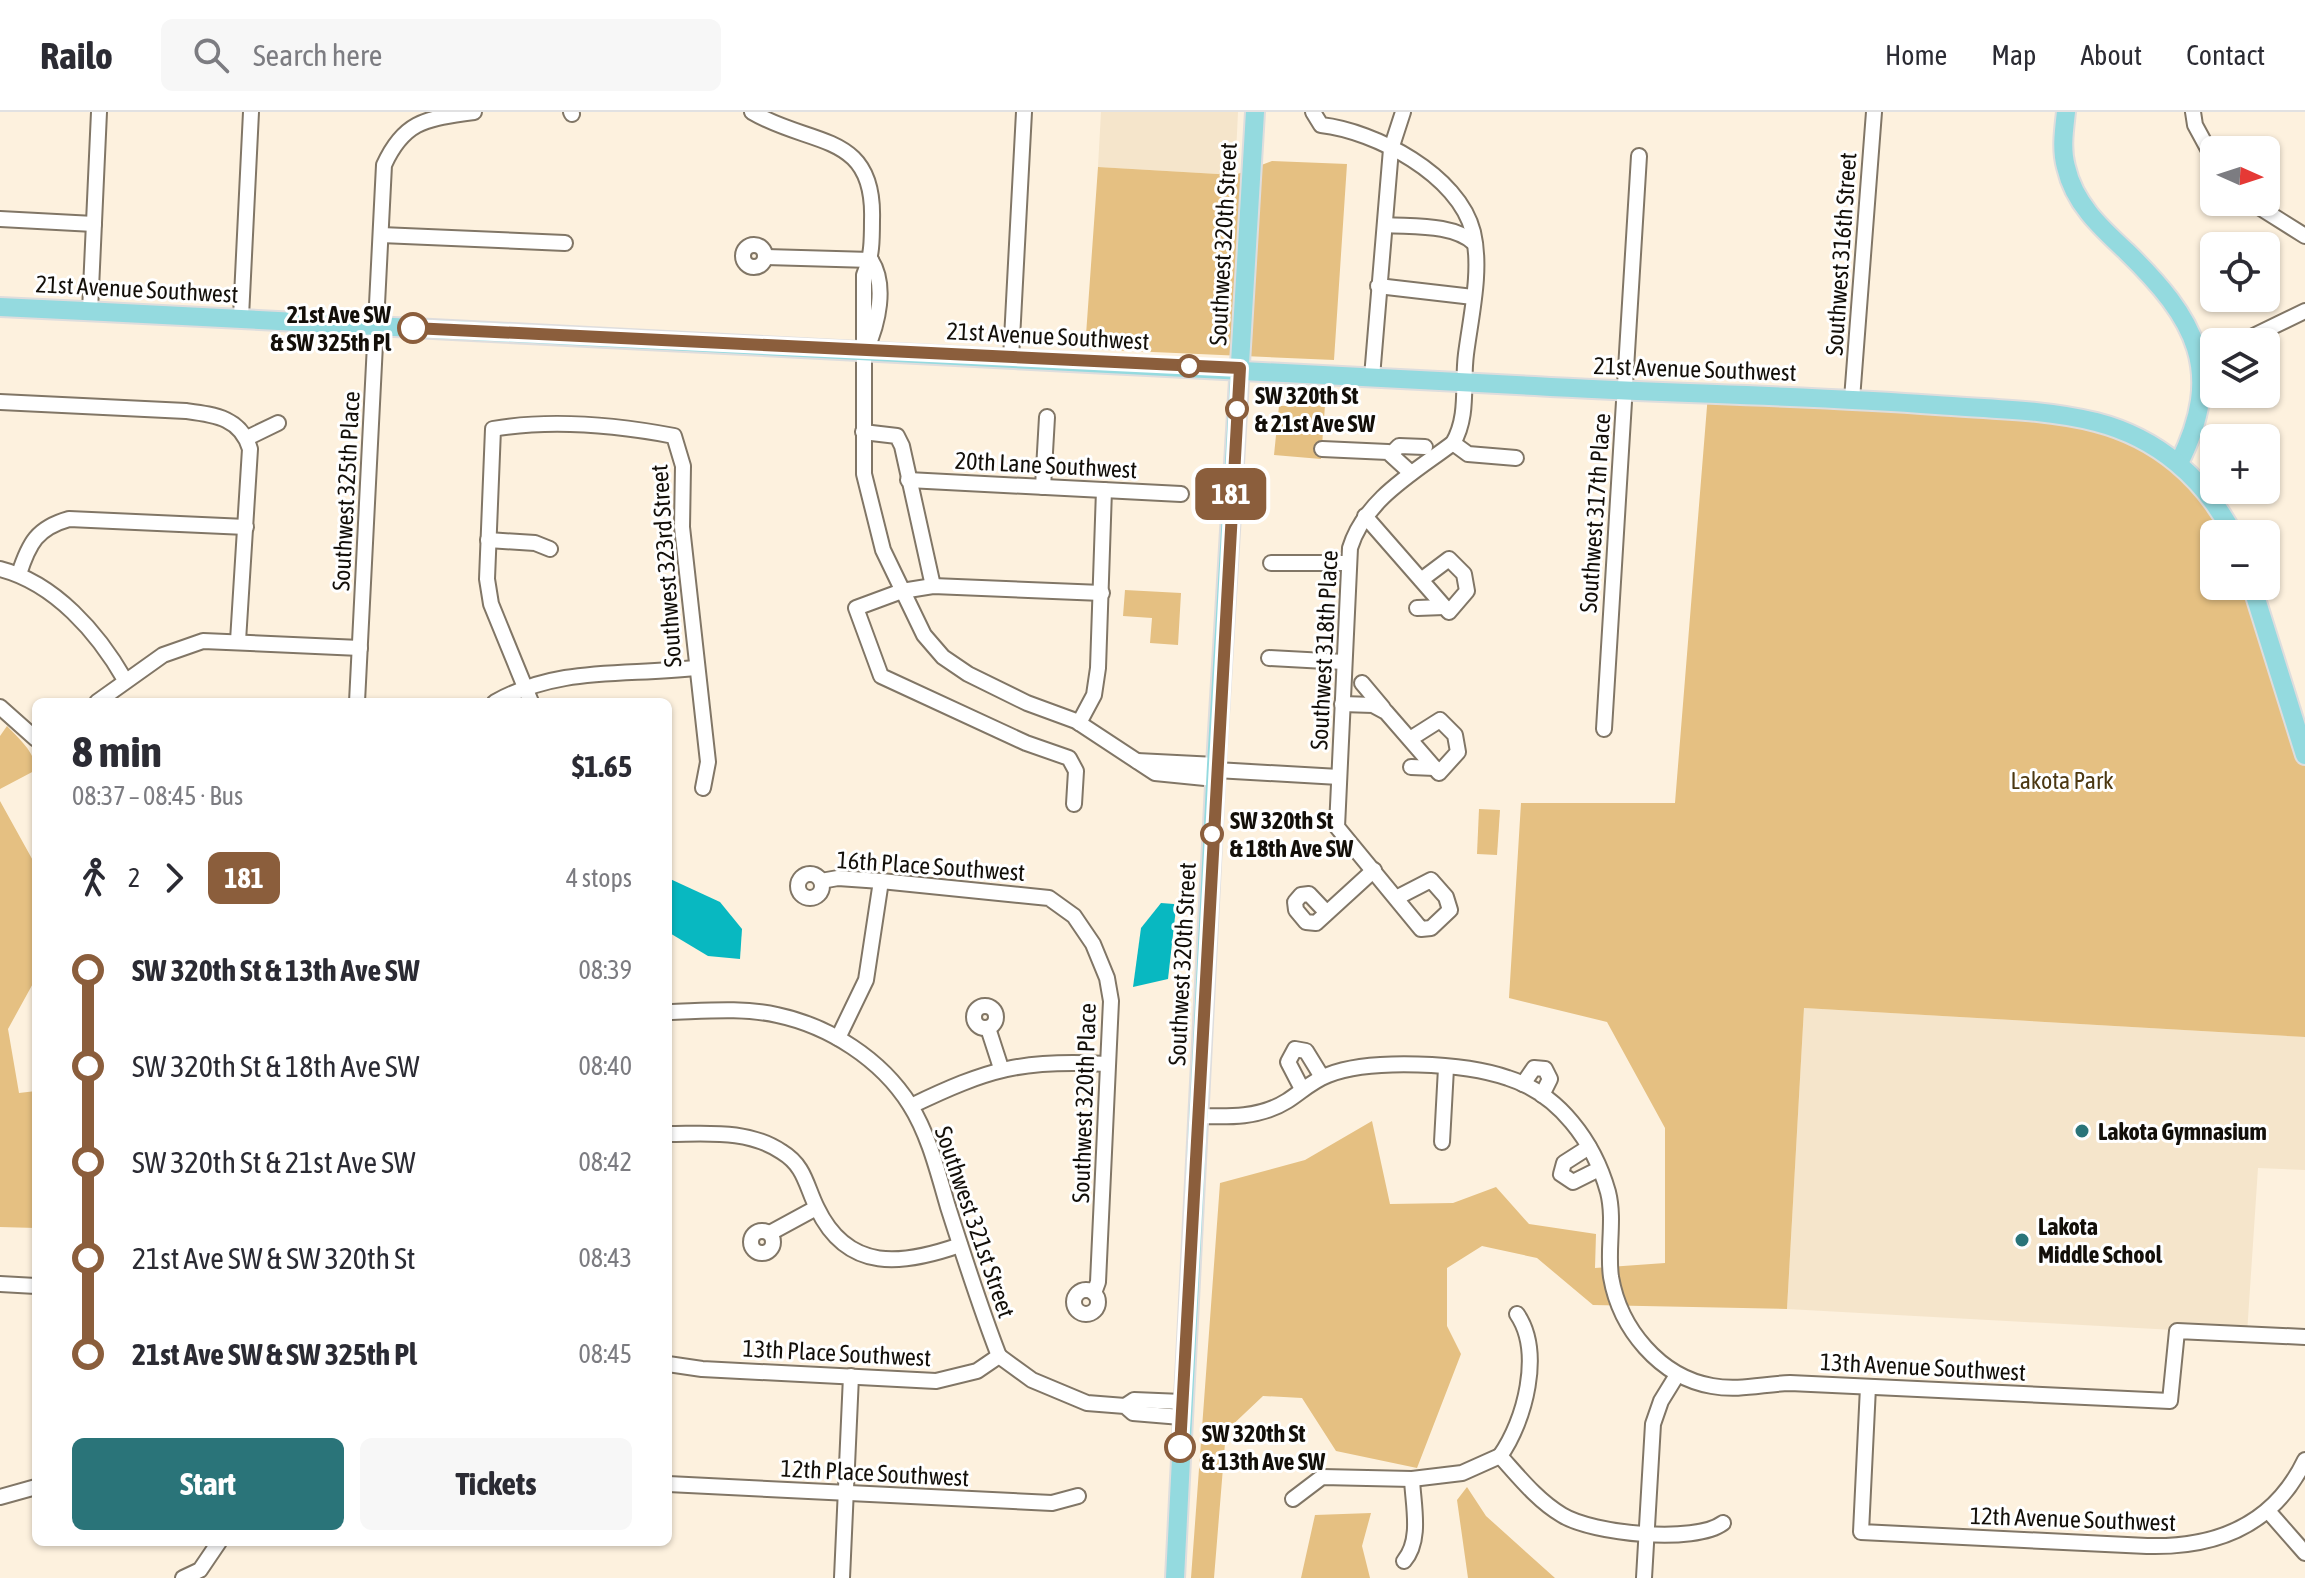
<!DOCTYPE html>
<meta charset="utf-8">
<style>
body{margin:0;font-family:"Asap Condensed",sans-serif;background:#f7f7f7;color:#2b2b33;height:100vh;display:flex;flex-direction:column;font-size:30px;white-space:nowrap}
*{box-sizing:border-box;margin:0}
p{font-size:26px;color:#7c7c81}
.icon{flex:none;width:44px;height:44px;fill:none;stroke:currentColor;stroke-width:2;stroke-linecap:round;stroke-linejoin:round}
.map{position:relative;flex:1;overflow:hidden}
.drawer{position:absolute;left:32px;top:586px;width:640px;height:848px;display:flex;flex-direction:column;background:#fff;border-radius:12px;box-shadow:0 2px 6px #0004}
.drawer>*{flex:none}
.badge{padding:0 16px;border-radius:12px;font-size:28px;line-height:52px}
.needle{width:52px;rotate:93deg}
.fabs{position:absolute;left:2200px;top:24px;display:grid;gap:16px}
.fabs a{display:grid;place-items:center;width:80px;height:80px;border-radius:12px;background:#fff;box-shadow:0 2px 6px #0004;font-size:40px}
.map>.badge{position:absolute;translate:-50% -50%;box-shadow:0 0 0 4px #fff}
.legs{display:flex;align-items:center;gap:12px;height:88px;padding:0 40px;font-size:26px}
.legs p{margin-inline-start:auto}
.head{display:flex;align-items:center;justify-content:space-between;height:136px;padding:0 40px}
h1{font-size:44px;font-weight:700;line-height:60px}
.primary-button{display:flex;gap:16px;margin-top:auto;padding:16px 40px}
.primary-button a{flex:1;height:92px;border-radius:12px;background:#2a7479;color:#fff;font-size:32px;font-weight:700;line-height:92px;text-align:center}
.primary-button a+a{background:#f7f7f7;color:#2b2b33}
ul{padding:0 40px;list-style:none}
li{display:flex;align-items:center;gap:28px;height:96px;font-size:30px}
li i{display:grid;place-items:center;width:12px;height:100%;margin:0 10px;background:currentColor}
li i::after{content:'';width:20px;height:20px;margin:-10px;border:6px solid;border-radius:50%;background:#fff}
li p{margin-inline-start:auto}
li:first-child i{background:linear-gradient(#0000 50%,currentColor 0)}
li:last-child i{background:linear-gradient(currentColor 50%,#0000 0)}
header{display:flex;align-items:center;gap:48px;box-sizing:border-box;height:112px;padding:0 40px;background:#fff;border-bottom:2px solid #e1e1e2}
header strong{font-size:38px}
nav{display:flex;gap:44px;margin-inline-start:auto;font-size:28px}
.search{width:560px;height:72px;background:#f7f7f7;display:flex;align-items:center;gap:20px;box-sizing:border-box;padding:0 28px;border-radius:12px;color:#7c7c81;font-size:30px}
.map>svg:first-child{display:block}
.built{fill:#f5e5cb}
.green{fill:#e5c082}
.water{fill:#08b8c1}
.lines{fill:none;stroke-linecap:round;stroke-linejoin:round}
.minor-casing{stroke:#817666;stroke-width:18}
.major-casing{stroke:#dedddd;stroke-width:22}
.minor{stroke:#fff;stroke-width:14}
.major{stroke:#94dadf;stroke-width:18}
.line-1-casing{stroke:#fff;stroke-width:18}
.line-1{stroke:#8b5e3c;stroke-width:12}
.stop-1-dot{fill:#fff;stroke:#8b5e3c;stroke-width:4}
.poi-dot{fill:#2a7479;stroke:#fff;stroke-width:3}
.labels{text-anchor:middle;dominant-baseline:central;stroke-width:6;stroke-linejoin:round;paint-order:stroke}
.street-label{font-size:24px;fill:#130f09;stroke:#fff}
.stop-label{font-size:24px;font-weight:bold;fill:#130f09;stroke:#fff;text-anchor:start}
.park-label{font-size:24px;fill:#4c3812;stroke:#fff}
.poi-label{font-size:24px;font-weight:bold;fill:#130f09;stroke:#fff;text-anchor:start}
</style>
<header>
<strong>Railo</strong>
<div class="search"><svg class="icon" aria-label="search" viewBox="0 0 24 24"><circle cx="10" cy="10" r="6"/><path d="M15 15l6 6"/></svg>Search here</div>
<nav><a>Home</a><a>Map</a><a>About</a><a>Contact</a></nav>
</header>
<div class="map">
<svg width="2305" height="1466" viewBox="0 0 2305 1466">
<rect width="100%" height="100%" fill="#fdf1de"/>
<g class="built">
<path d="M1101,0H1238L1235,63L1098,55Z"/>
<path d="M1804,896L2305,925V1058L2258,1056L2247,1222L1787,1197Z"/>
</g>
<g class="green">
<path d="M1272,49L1347,52L1334,248L1085,237L1098,55L1235,63Z"/>
<path d="M1708,282L2033,300L2160,337L2233,422H2214V474H2252L2305,643V925L1804,896L1787,1197L1593,1193L1537,1146L1482,1134L1447,1156V1214L1461,1242L1417,1356L1336,1339L1302,1286L1263,1284L1226,1319L1214,1466H1191L1220,1071L1305,1048L1372,1009L1390,1092L1453,1091L1496,1075L1529,1112L1596,1122L1595,1156L1665,1151V1016L1607,910L1509,886L1521,691H1675Z"/>
<path d="M1325,293L1321,347L1274,343L1279,294Z"/>
<path d="M1125,478L1181,481L1178,533L1150,531L1152,506L1123,504Z"/>
<path d="M7,614C18,626 36,641 36,658L0,677V624Z"/>
<path d="M0,689L36,754V866L8,917L19,981L36,979V1116L0,1115Z"/>
<path d="M1479,697L1500,698L1497,743L1477,742Z"/>
<path d="M1467,1375L1486,1404L1555,1466H1468L1457,1388Z"/>
<path d="M1371,1401L1362,1434L1370,1466H1301L1315,1403Z"/>
</g>
<g class="water">
<path d="M668,766L720,790L742,817L740,847L708,844L668,820Z"/>
<path d="M1161,791L1174,792L1176,796L1168,867L1133,875L1141,816Z"/>
</g>
<g class="lines">
<g class="minor-casing">
<g id="minor">
<path d="M571,0L572,2"/>
<path d="M752,0C811,35 875,19 872,108C872,128 872,145 864,163V362L883,438L924,523L943,545L968,562L1027,591L1076,609L1155,661L1215,667"/>
<path d="M1313,0L1321,13C1375,19 1459,63 1473,120C1482,158 1471,203 1466,242C1462,272 1469,304 1453,331C1415,360 1365,387 1350,436L1337,715L1421,817L1431,816L1450,798L1446,785L1431,768L1398,785"/>
<path d="M2193,0L2195,13L2214,48"/>
<path d="M2251,90L2305,124"/>
<path d="M0,107L94,112"/>
<path d="M1387,113C1414,115 1453,112 1474,131"/>
<path d="M381,123L565,131"/>
<circle cx="754" cy="144" r="11"/>
<path d="M766,145L871,148"/>
<path d="M1378,174L1473,185"/>
<path d="M90,199L99,0"/>
<path d="M241,205L251,0"/>
<path d="M2241,230L2305,199"/>
<path d="M866,238C878,212 887,173 871,148"/>
<path d="M1011,246L1024,0"/>
<path d="M1372,265L1391,37L1403,0"/>
<path d="M1852,287L1874,0"/>
<path d="M0,290L186,299C216,303 241,306 250,337L238,529"/>
<path d="M863,320L897,324L902,334L933,474"/>
<path d="M247,326L278,311"/>
<path d="M1453,331L1468,342L1516,346"/>
<path d="M1322,337L1388,340L1411,361"/>
<path d="M1391,342L1399,334L1425,335"/>
<path d="M908,368L1181,382"/>
<path d="M1043,375L1047,305"/>
<path d="M1365,404L1449,500L1467,479L1464,462L1449,447L1421,468"/>
<path d="M488,428L535,431L550,437"/>
<path d="M1271,451H1349"/>
<path d="M0,457C55,471 98,521 125,568"/>
<path d="M19,462C29,431 37,416 69,407L246,415"/>
<path d="M1417,496L1444,495"/>
<path d="M1269,546L1344,550"/>
<path d="M1362,571L1383,596"/>
<path d="M97,590L163,543L203,529L360,536"/>
<path d="M357,590L384,53C405,7 428,7 474,0"/>
<path d="M495,590C560,554 624,564 695,556"/>
<path d="M531,590L491,492L487,467L493,317C551,307 616,313 674,324L683,354L682,415L708,650L703,676"/>
<path d="M1342,592L1373,593L1386,600L1439,661L1458,640L1455,623L1440,608L1410,627"/>
<path d="M0,595L36,627"/>
<path d="M1079,611L1094,583L1098,556L1104,378"/>
<path d="M1604,617L1639,44"/>
<path d="M1137,649L1216,653"/>
<path d="M1411,655L1435,656"/>
<path d="M1216,658L1339,665"/>
<path d="M1074,692L1076,659L1069,646L1026,631L881,564L856,496L902,479L933,474L1102,481"/>
<circle cx="810" cy="774" r="12"/>
<path d="M821,769L838,766L881,769L1049,786L1074,804L1093,832L1107,866L1111,889L1098,1170L1094,1181"/>
<path d="M1327,801L1309,782L1301,783L1295,790L1296,798L1306,810L1316,811L1374,758"/>
<circle cx="985" cy="905" r="11"/>
<path d="M668,900C704,899 742,895 777,903C829,914 881,947 910,993C929,1023 938,1061 948,1095C964,1145 980,1195 999,1244"/>
<path d="M988,916L1001,956"/>
<path d="M838,926L866,868L881,769"/>
<path d="M1523,972L1534,956L1545,957L1550,967L1542,983"/>
<path d="M1302,977L1288,950L1295,937L1306,939L1322,965"/>
<path d="M911,994C988,957 1022,947 1107,952"/>
<path d="M1199,1004C1229,1005 1260,1006 1287,989C1301,980 1312,969 1328,963C1371,946 1465,951 1508,966C1559,982 1594,1030 1608,1080C1615,1108 1607,1137 1611,1165C1620,1217 1660,1265 1712,1274C1739,1279 1763,1272 1790,1271L2170,1289L2177,1219L2305,1225"/>
<path d="M668,1022C707,1022 748,1017 782,1040C805,1054 806,1074 817,1096C848,1161 903,1153 960,1133"/>
<path d="M1442,1030L1446,956"/>
<path d="M1589,1035L1564,1051L1561,1062L1573,1070L1599,1057"/>
<circle cx="762" cy="1130" r="11"/>
<path d="M770,1121L816,1096"/>
<path d="M0,1172L36,1174"/>
<circle cx="1086" cy="1190" r="12"/>
<path d="M999,1244L1032,1268L1087,1291L1125,1294L1133,1301L1181,1305"/>
<path d="M668,1252L702,1257L936,1269L977,1259L999,1244"/>
<path d="M1868,1275L1861,1420L2147,1434C2217,1436 2274,1413 2305,1348"/>
<path d="M1125,1294L1134,1288L1182,1290"/>
<path d="M1500,1344C1525,1309 1543,1240 1517,1202"/>
<path d="M668,1372L1052,1391L1078,1384"/>
<path d="M0,1385L36,1375"/>
<path d="M1293,1387L1322,1365L1412,1367L1462,1361L1500,1344C1519,1365 1538,1389 1562,1403C1593,1422 1695,1432 1723,1411"/>
<path d="M2269,1400L2305,1441"/>
<path d="M1404,1449C1422,1428 1413,1393 1412,1367"/>
<path d="M183,1466L200,1458L219,1430"/>
<path d="M842,1466L851,1264"/>
<path d="M1644,1466L1653,1312L1661,1289L1677,1263"/>
</g>
</g>
<g class="major-casing">
<g id="major">
<path d="M2066,0C2064,18 2061,37 2066,55C2074,91 2100,115 2126,139C2196,207 2225,259 2179,351"/>
<path d="M0,195C512,219 1024,244 1535,274C1669,282 1803,283 1936,293C1989,297 2044,297 2096,310C2158,326 2204,366 2233,422"/>
<path d="M2252,474L2305,643"/>
<path d="M1175,1466L1216,653L1255,0"/>
</g>
</g>
<use href="#minor" class="minor"/>
<use href="#major" class="major"/>
</g>
<g class="lines">
<g class="line-1-casing">
<path id="line-1" d="M413,216L1240,256L1180,1335"/>
</g>
<use href="#line-1" class="line-1"/>
</g>
<g class="stop-1-dot">
<circle cx="413" cy="216" r="14"/>
<circle cx="1189" cy="254" r="10"/>
<circle cx="1237" cy="297" r="10"/>
<circle cx="1212" cy="722" r="10"/>
<circle cx="1180" cy="1335" r="14"/>
</g>
<g class="poi-dot">
<circle cx="2082" cy="1019" r="8"/>
<circle cx="2022" cy="1128" r="8"/>
</g>
<g class="labels">
<g class="street-label">
<text transform="translate(1223 132) rotate(-87)">Southwest 320th Street</text>
<text transform="translate(1841 142) rotate(-86)">Southwest 316th Street</text>
<text transform="translate(137 177) rotate(3)">21st Avenue Southwest</text>
<text transform="translate(1048 224) rotate(3)">21st Avenue Southwest</text>
<text transform="translate(1695 257) rotate(2)">21st Avenue Southwest</text>
<text transform="translate(1046 353) rotate(3)">20th Lane Southwest</text>
<text transform="translate(346 379) rotate(-87)">Southwest 325th Place</text>
<text transform="translate(1595 401) rotate(-86)">Southwest 317th Place</text>
<text transform="translate(666 454) rotate(-94)">Southwest 323rd Street</text>
<text transform="translate(1324 538) rotate(-87)">Southwest 318th Place</text>
<text transform="translate(931 754) rotate(4)">16th Place Southwest</text>
<text transform="translate(1182 852) rotate(-87)">Southwest 320th Street</text>
<text transform="translate(1084 991) rotate(-88)">Southwest 320th Place</text>
<text transform="translate(975 1110) rotate(71)">Southwest 321st Street</text>
<text transform="translate(837 1241) rotate(3)">13th Place Southwest</text>
<text transform="translate(1923 1255) rotate(3)">13th Avenue Southwest</text>
<text transform="translate(875 1361) rotate(3)">12th Place Southwest</text>
<text transform="translate(2073 1407) rotate(2)">12th Avenue Southwest</text>
</g>
<g class="stop-label">
<text x="391" y="202" text-anchor="end">21st Ave SW<tspan x="391" dy="28">&amp; SW 325th Pl</tspan></text>
<text x="1255" y="283">SW 320th St<tspan x="1255" dy="28">&amp; 21st Ave SW</tspan></text>
<text x="1230" y="708">SW 320th St<tspan x="1230" dy="28">&amp; 18th Ave SW</tspan></text>
<text x="1202" y="1321">SW 320th St<tspan x="1202" dy="28">&amp; 13th Ave SW</tspan></text>
</g>
<g class="park-label">
<text x="2062" y="668">Lakota Park</text>
</g>
<g class="poi-label">
<text x="2098" y="1019">Lakota Gymnasium</text>
<text x="2038" y="1114">Lakota<tspan x="2038" dy="28">Middle School</tspan></text>
</g>
</g>
</svg>
<div class="fabs">
<a><svg class="needle" viewBox="-14 -14 28 28"><path d="M0-13l5 13h-10z" fill="#e53935"/><path d="M0 13l5-13h-10z" fill="#7c7c81"/></svg></a>
<a><svg class="icon" aria-label="locate" viewBox="0 0 24 24"><circle cx="12" cy="12" r="6"/><path d="M12 2v4M12 18v4M2 12h4M18 12h4"/></svg></a>
<a><svg class="icon" aria-label="layers" viewBox="0 0 24 24"><path d="M12 4l9 5-9 5-9-5zM3 14l9 5 9-5"/></svg></a>
<a>+</a>
<a>−</a>
</div>
<b class="badge" style="left:1231px;top:382px;background:#8b5e3c;color:#fff">181</b>
<section class="drawer">
<div class="head"><div><h1>8 min</h1><p>08:37 – 08:45 · Bus</p></div><b>$1.65</b></div>
<div class="legs"><svg class="icon" aria-label="walk" viewBox="0 0 24 24"><circle cx="13" cy="4" r="2"/><path d="M13 8l-2 6 4 7M11 14l-3 7M7 12l3-4h3l4 4"/></svg>2<svg class="icon" aria-label="forward" viewBox="0 0 24 24"><path d="M9 5l7 7-7 7"/></svg><b class="badge" style="background:#8b5e3c;color:#fff">181</b><p>4 stops</p></div>
<ul>
<li><i style="color:#8b5e3c"></i><b>SW 320th St &amp; 13th Ave SW</b><p>08:39</p></li>
<li><i style="color:#8b5e3c"></i><span>SW 320th St &amp; 18th Ave SW</span><p>08:40</p></li>
<li><i style="color:#8b5e3c"></i><span>SW 320th St &amp; 21st Ave SW</span><p>08:42</p></li>
<li><i style="color:#8b5e3c"></i><span>21st Ave SW &amp; SW 320th St</span><p>08:43</p></li>
<li><i style="color:#8b5e3c"></i><b>21st Ave SW &amp; SW 325th Pl</b><p>08:45</p></li>
</ul>
<div class="primary-button"><a>Start</a><a>Tickets</a></div>
</section>
</div>
